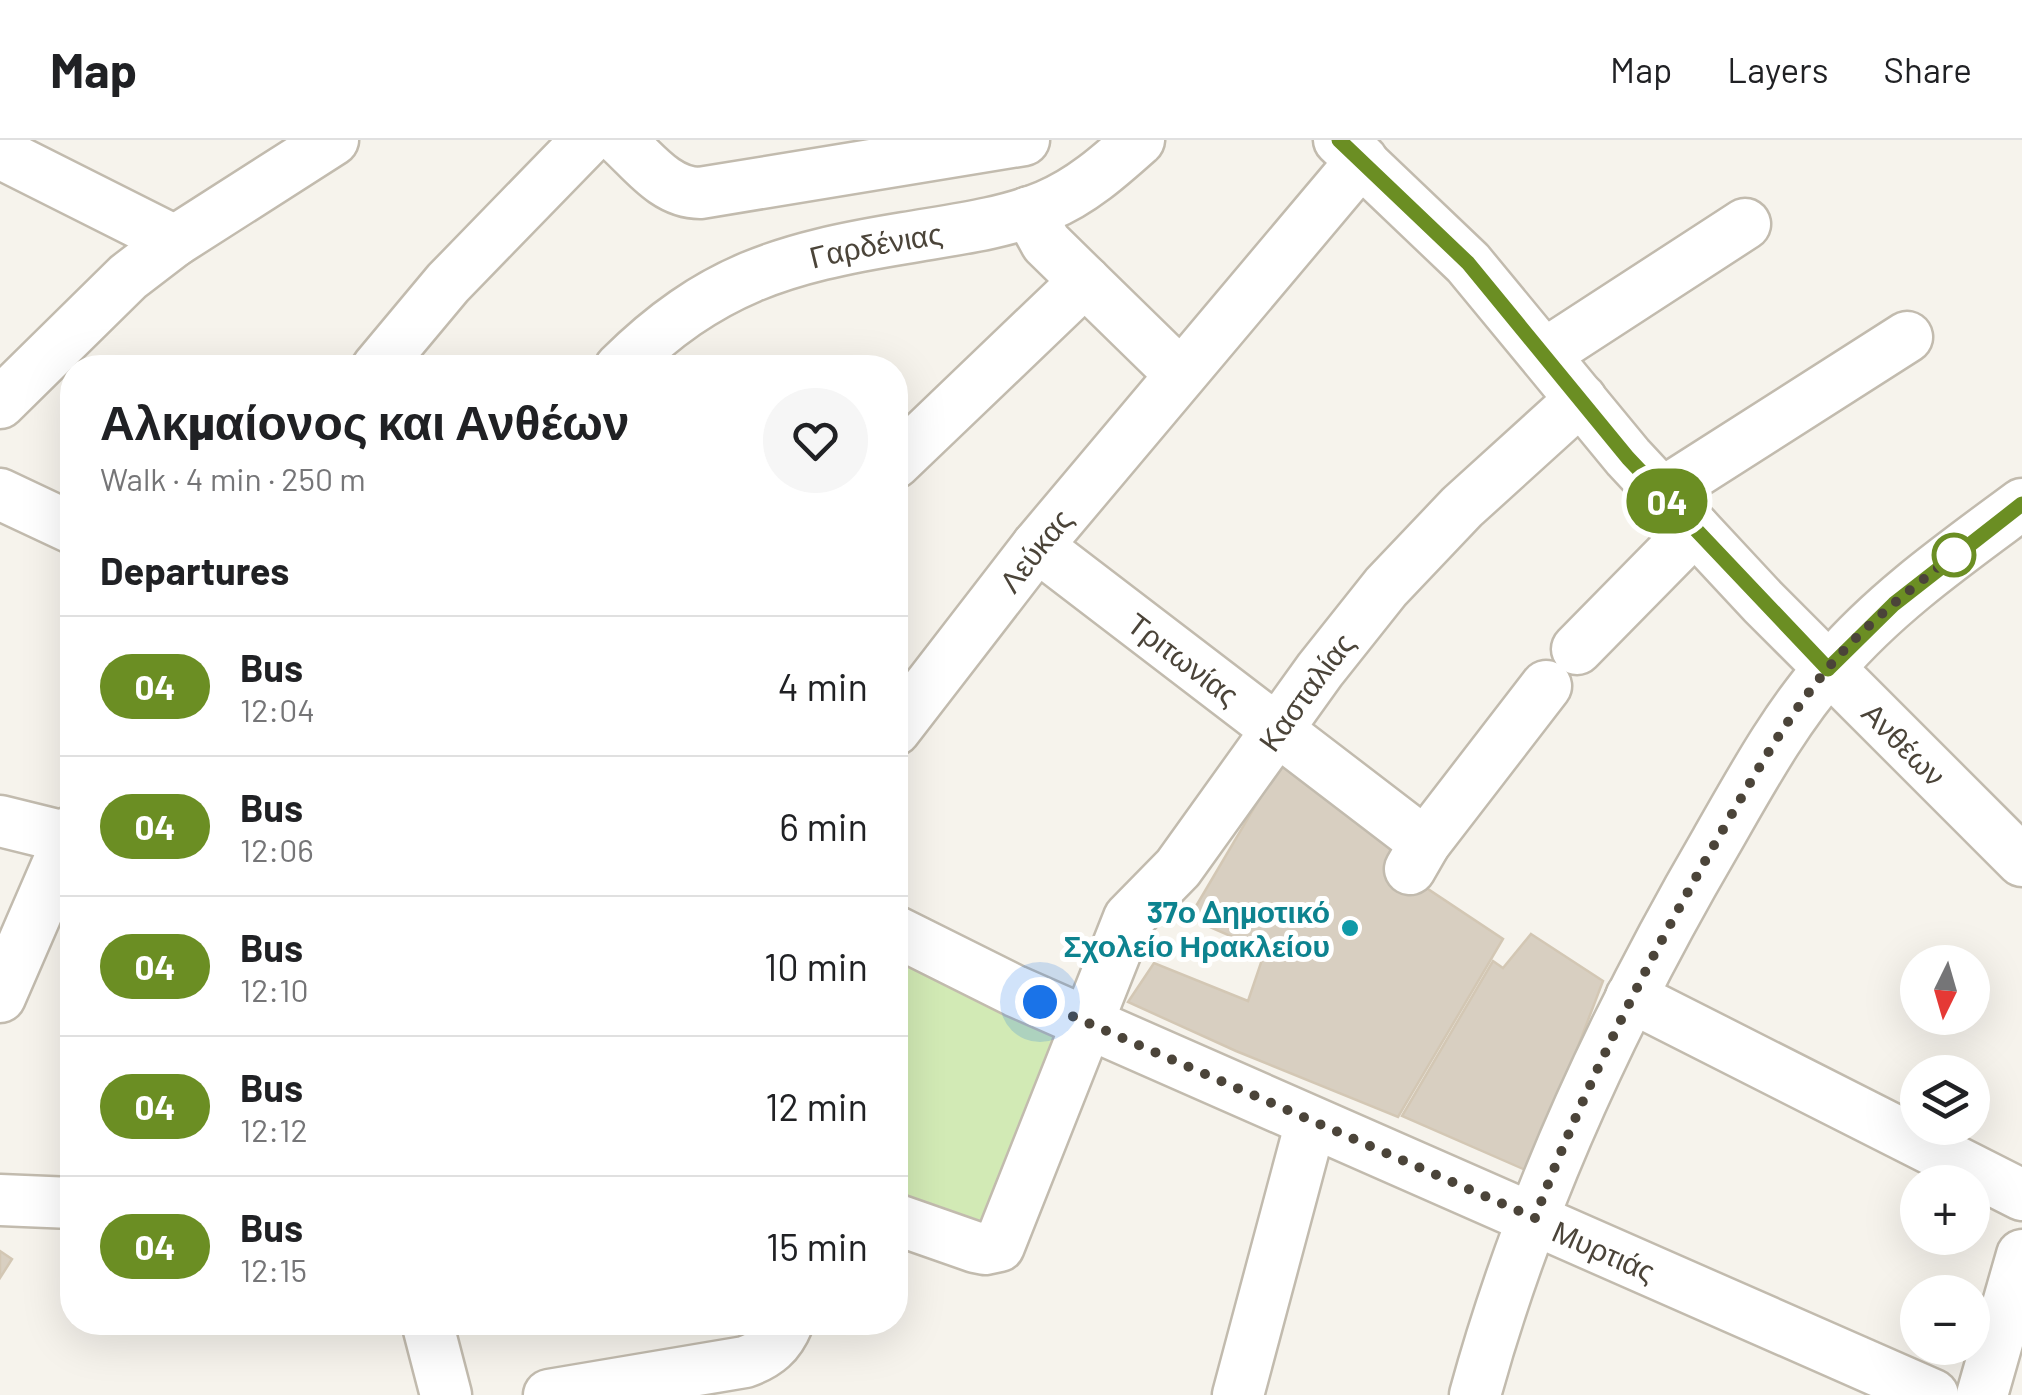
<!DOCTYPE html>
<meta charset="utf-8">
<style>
body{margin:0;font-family:Barlow,sans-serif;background:#f6f6f6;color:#202124;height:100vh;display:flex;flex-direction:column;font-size:38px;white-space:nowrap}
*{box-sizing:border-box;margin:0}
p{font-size:32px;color:#757577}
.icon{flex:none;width:55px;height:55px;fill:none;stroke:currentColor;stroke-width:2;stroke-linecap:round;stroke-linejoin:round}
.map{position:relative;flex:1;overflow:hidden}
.drawer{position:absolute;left:60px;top:215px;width:848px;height:980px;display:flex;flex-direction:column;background:#fff;border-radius:40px;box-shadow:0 10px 40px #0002}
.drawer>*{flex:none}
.badge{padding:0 20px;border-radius:32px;font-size:35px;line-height:65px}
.needle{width:65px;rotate:185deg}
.controls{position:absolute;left:1900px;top:805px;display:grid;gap:20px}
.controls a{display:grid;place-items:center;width:90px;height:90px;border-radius:50%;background:#fff;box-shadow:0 10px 40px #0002;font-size:50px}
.you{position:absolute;width:50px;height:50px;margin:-25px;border:8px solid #fff;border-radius:50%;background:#1a73e8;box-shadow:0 0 0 15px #1a73e833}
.map>.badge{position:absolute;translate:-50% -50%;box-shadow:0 0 0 5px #fff}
h2{padding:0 40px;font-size:38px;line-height:90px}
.round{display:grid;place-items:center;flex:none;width:105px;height:105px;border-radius:52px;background:#f6f6f6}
.headline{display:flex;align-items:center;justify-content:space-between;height:170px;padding:0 40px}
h1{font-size:48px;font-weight:800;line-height:75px}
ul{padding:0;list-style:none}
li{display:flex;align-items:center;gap:30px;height:140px;padding:0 40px;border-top:2px solid #e0e0e0}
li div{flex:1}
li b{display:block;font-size:38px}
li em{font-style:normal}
li .badge{min-width:110px;font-weight:700;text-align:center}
header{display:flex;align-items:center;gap:60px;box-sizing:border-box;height:140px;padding:0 50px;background:#fff;border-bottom:2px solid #e0e0e0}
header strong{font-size:48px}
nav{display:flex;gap:55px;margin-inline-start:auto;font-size:35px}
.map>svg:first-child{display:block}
.green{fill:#d2eab5}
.building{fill:#d8cfc1;stroke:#d3c7b4;stroke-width:2.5}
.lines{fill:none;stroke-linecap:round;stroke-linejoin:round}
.minor-casing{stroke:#c2bbae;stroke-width:55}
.minor{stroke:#fff;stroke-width:50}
.line-casing{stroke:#fff;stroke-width:22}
.line{stroke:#6b8e23;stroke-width:15}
.walk{stroke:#4b4439;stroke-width:10;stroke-dasharray:0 18}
.stop-dot{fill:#fff;stroke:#6b8e23;stroke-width:5}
.culture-dot{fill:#0f9aa8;stroke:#fff;stroke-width:4}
.labels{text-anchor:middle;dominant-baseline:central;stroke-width:10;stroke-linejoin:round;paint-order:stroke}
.street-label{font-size:30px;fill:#4b4439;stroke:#fff}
.culture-label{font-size:30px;font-weight:bold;fill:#0d838f;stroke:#fff;text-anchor:end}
</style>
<header>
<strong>Map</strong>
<nav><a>Map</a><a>Layers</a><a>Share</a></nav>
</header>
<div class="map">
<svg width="2022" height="1255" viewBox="0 0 2022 1255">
<rect width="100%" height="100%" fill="#f6f3ec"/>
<path class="green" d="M895,793L1069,892L994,1108L895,1078Z"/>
<g class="building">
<path d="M1290,607L1420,705L1404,733L1503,799L1398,977L1236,911L1128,862L1154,823L1248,861L1265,811L1189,778Z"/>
<path d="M1531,794L1603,841L1530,1032L1402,976L1493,821L1503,828Z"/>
<path d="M0,1111L12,1119L0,1138Z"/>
</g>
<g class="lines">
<g class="minor-casing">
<g id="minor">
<path d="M620,0C644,22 666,53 700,53L1024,0"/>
<path id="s1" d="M1339,0L1468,123L1628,317L1763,462L2022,721"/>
<path d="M0,13L175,101"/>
<path d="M1029,72L1046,103L1180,234"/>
<path d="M1545,214L1745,84"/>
<path d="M377,228L448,143L587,0"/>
<path id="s2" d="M620,228C710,139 783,118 905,98C951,90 1003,84 1046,66C1081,52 1111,25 1139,0"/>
<path d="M0,263L128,137L175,101L333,0"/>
<path d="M895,323L1085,141"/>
<path d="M0,354L72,388"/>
<path d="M1661,354L1907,197"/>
<path id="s3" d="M1037,406L1425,703"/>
<path d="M1577,509L1695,389"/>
<path id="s4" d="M895,590L1037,406L1362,20"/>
<path d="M0,681L69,698"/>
<path d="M1410,729L1425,703L1546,546"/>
<path id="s5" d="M895,791L1015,851L1933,1255"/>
<path d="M0,857L72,691"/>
<path d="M1631,857L2022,1055"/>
<path d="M0,1060L72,1063"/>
<path id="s6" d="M895,1079L975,1107L985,1109L999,1106L1129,778L1178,728L1320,530L1386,447L1462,367L1581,259"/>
<path d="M427,1182L446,1255"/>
<path d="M549,1255L745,1222C767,1214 779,1204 788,1182"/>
<path d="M1238,1255L1311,982"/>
<path d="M1475,1255C1528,1061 1615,875 1716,702C1751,641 1785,578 1832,525C1886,462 1956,413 2022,364"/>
<path d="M1982,1255L2022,1115"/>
</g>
</g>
<use href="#minor" class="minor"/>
</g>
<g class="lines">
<g class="line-casing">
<path id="line" d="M1339,0L1468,123L1628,318L1828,529L1894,464L2022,364"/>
</g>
<use href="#line" class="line"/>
<path class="walk" d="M1040,862L1535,1078C1585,944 1650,817 1721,693C1755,634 1789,573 1834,521C1870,481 1912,448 1954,415"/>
</g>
<circle class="stop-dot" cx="1954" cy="415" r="20"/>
<circle class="culture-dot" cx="1350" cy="788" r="10"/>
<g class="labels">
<g class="street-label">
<text stroke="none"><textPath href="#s2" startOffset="290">Γαρδένιας</textPath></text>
<text stroke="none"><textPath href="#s4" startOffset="228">Λεύκας</textPath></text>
<text stroke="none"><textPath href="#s3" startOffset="185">Τριτωνίας</textPath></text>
<text stroke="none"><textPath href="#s6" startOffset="750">Κασταλίας</textPath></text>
<text stroke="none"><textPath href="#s1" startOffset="828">Ανθέων</textPath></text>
<text stroke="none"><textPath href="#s5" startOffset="778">Μυρτιάς</textPath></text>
</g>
<g class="culture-label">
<text x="1330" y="771">37ο Δημοτικό<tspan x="1330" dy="34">Σχολείο Ηρακλείου</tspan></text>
</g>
</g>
</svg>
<div class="controls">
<a><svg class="needle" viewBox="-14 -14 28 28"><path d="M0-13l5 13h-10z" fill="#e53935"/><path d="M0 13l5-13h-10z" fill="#757577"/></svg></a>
<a><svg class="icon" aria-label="layers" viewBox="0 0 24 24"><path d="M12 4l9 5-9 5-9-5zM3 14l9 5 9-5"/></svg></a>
<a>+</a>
<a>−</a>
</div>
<div class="you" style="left:1040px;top:862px"></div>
<b class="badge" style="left:1667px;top:361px;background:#6b8e23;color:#fff">04</b>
<section class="drawer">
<div class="headline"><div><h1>Αλκμαίονος και Ανθέων</h1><p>Walk · 4 min · 250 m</p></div><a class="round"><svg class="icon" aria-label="heart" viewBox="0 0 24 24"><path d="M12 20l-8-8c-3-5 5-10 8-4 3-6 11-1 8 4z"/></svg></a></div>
<h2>Departures</h2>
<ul>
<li><span class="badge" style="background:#6b8e23;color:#fff">04</span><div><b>Bus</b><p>12:04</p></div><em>4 min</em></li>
<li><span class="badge" style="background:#6b8e23;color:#fff">04</span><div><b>Bus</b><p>12:06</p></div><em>6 min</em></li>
<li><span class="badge" style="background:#6b8e23;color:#fff">04</span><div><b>Bus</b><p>12:10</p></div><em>10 min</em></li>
<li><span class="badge" style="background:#6b8e23;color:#fff">04</span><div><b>Bus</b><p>12:12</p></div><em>12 min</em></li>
<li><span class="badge" style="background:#6b8e23;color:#fff">04</span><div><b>Bus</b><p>12:15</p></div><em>15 min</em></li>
</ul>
</section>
</div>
